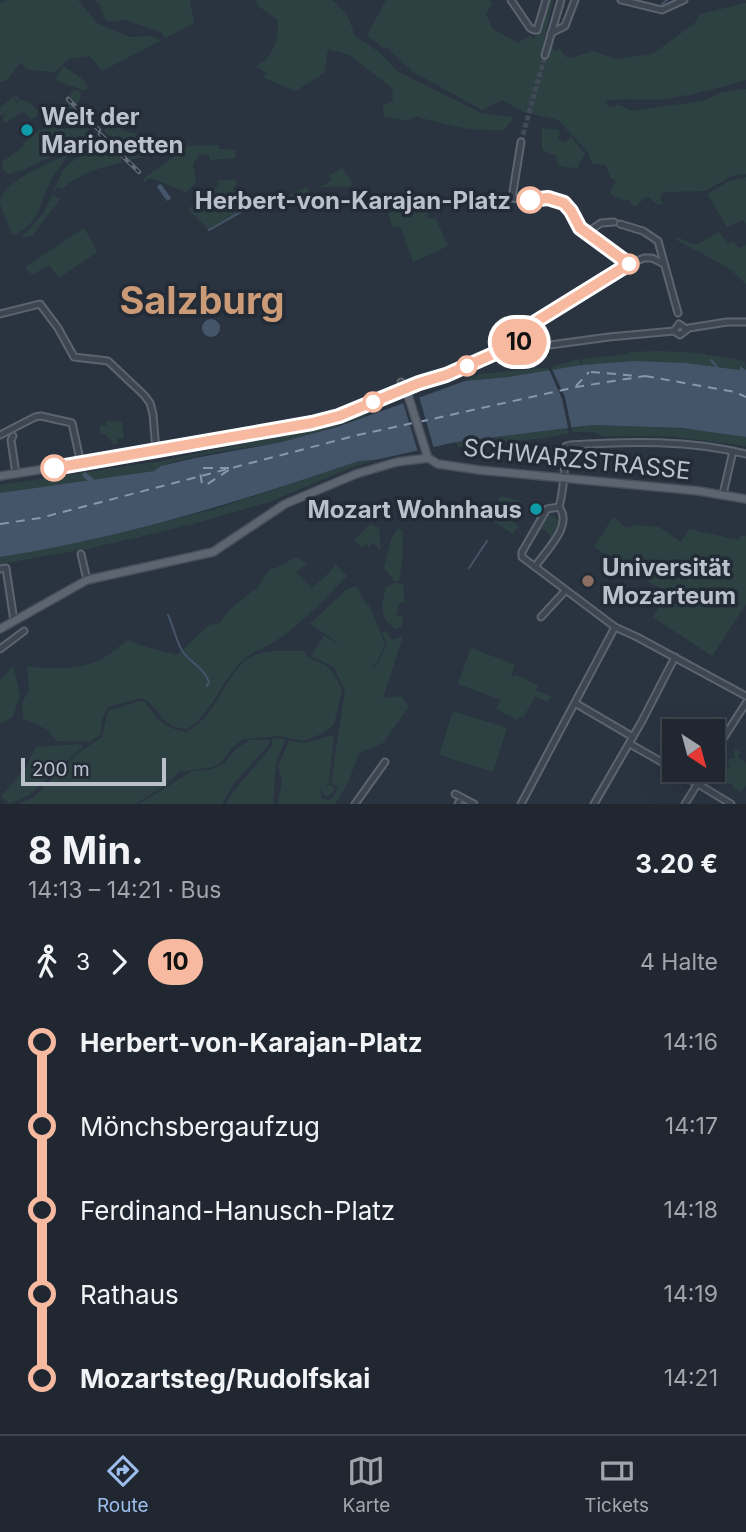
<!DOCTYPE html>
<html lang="de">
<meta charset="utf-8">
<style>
body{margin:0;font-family:Inter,sans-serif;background:#282f39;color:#f1f3f6;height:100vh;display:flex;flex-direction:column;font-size:26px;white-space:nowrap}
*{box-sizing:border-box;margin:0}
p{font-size:23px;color:#a2a5ab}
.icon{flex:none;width:38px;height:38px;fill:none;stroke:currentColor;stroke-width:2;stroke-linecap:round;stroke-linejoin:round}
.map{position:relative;height:804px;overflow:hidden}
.details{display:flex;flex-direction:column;background:#202731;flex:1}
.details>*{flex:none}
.badge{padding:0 14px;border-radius:23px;font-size:24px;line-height:46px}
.needle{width:46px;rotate:144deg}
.tools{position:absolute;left:662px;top:719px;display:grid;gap:14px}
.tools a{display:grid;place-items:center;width:63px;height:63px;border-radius:0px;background:#202731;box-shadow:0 7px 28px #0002,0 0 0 2px #3d444d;font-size:35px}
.scale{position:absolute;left:21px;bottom:18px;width:145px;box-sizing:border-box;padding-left:7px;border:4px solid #bbc1cb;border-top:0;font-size:19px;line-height:24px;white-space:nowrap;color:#bbc1cb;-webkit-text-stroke:5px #232b36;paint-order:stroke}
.map>.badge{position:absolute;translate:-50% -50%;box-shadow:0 0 0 4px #fff}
.legs{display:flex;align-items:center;gap:10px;height:77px;padding:0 28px;font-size:23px}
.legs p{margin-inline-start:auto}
.head{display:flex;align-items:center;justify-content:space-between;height:119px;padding:0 28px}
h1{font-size:38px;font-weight:700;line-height:52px}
ul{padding:0 28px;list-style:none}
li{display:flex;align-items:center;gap:24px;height:84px;font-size:26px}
li i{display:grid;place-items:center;width:10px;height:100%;margin:0 9px;background:currentColor}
li i::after{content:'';width:18px;height:18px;margin:-9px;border:5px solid;border-radius:50%;background:#202731}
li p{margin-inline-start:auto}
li:first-child i{background:linear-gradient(#0000 50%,currentColor 0)}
li:last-child i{background:linear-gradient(currentColor 50%,#0000 0)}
.menu{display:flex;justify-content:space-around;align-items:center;height:98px;border-top:2px solid #3d444d;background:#202731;font-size:19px;color:#a2a5ab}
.menu a{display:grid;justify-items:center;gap:4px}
.menu .current{color:#9dbded}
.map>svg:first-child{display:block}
.green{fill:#2d4143}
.water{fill:#445469}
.pier{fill:#2a3441}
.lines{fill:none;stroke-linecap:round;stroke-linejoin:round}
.stream{stroke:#445469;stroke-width:2}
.canal{stroke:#445469;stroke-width:5}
.ferry{stroke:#8698ae;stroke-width:2;stroke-dasharray:9 7;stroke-linecap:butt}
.minor-tunnel{stroke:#404956;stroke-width:5;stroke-dasharray:5 2.5;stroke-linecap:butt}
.minor-casing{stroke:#5c646e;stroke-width:9}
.major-casing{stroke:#484f5a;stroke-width:10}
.minor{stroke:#3e4651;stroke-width:5}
.major{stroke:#5d6570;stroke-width:7}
.rail-casing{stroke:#616a77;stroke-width:4.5}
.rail{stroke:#232b36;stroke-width:2;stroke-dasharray:5;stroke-linecap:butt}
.line-1-casing{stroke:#fff;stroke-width:16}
.line-1{stroke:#f7baa1;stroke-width:10}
.culture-dot{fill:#0f9aa8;stroke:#232b36;stroke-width:2.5}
.stop-1-dot{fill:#fff;stroke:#f7baa1;stroke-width:3.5}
.education-dot{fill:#8d6e63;stroke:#232b36;stroke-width:2.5}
.labels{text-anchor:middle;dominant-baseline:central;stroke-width:7;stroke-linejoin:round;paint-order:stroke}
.poi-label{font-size:24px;font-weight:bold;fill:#bbc1cb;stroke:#232b36;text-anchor:start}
.stop-label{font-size:24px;font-weight:bold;fill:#bbc1cb;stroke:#232b36;text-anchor:end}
.street-label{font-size:24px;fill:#bbc1cb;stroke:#232b36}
.town-label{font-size:38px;font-weight:bold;fill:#cb9a76;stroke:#232b36}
</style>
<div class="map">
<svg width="746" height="804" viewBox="0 0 746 804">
<rect width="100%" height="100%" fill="#2a3441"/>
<g class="green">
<path d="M6,0H78L97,23L130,37L153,36L160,41L102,71L90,56L69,59L55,72L29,70L20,63L7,80L0,82V4Z"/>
<path d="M94,0H190L194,23L165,38L161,32L123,19L117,22L106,21L99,4Z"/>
<path d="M256,0H332L347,14L355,36L379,52L397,71L481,113L512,117V120L504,130C473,132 445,125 415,116L409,121L384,117L383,105L393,101L392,88L349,55L328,49L324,73L296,91L264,78L266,73L256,66C274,58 279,38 278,20L257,5Z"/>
<path d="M386,0H490L492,4L486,14L493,29L518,43L530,35L534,39L540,31L548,0H553L541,53L548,52L551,44L555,51L560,49L566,57L571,58L593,51L615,59L653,54L696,22L700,14L746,3V80C719,88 693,95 665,99C645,101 624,97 604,101L609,107L619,105L632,111L703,101L720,93L746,89V174L732,176L705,191L664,192L660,198L663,204L658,205L647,196L635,207L629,200H623L610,194V191L616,182L614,179L610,177L606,165L592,164L588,152L558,120L524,112L502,100L482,110L413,72L386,47L383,48L367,35Z"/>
<path d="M63,66L81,78L88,86L85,91L55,80Z"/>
<path d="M74,90L81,92C79,107 69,117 59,128L65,129L76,122L82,106L88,130L87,136L78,143L70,144L61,152L23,170L8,174L3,170L2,162L24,146L23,144C34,133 43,126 57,127L58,112Z"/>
<path d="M16,94L14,98L17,102L15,105L19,102L15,98L18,96L20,100L27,101L38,111L35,119L33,117L31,120L23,111L5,124L3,119L5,114L0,116V108Z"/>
<path d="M99,117H121V130L156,138L153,154L131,160L104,130L109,125L98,120Z"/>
<path d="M542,128L560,130L558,139L565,143L571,137L585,154L577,168L563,167L557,164L556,155L549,154L542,149Z"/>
<path d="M100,137L122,157L121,163C100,167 77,175 62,189L58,186L52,194L60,199L32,236L22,237L44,212L63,170Z"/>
<path d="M219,145V149L235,150V158L210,160L209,154L199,155L193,164L196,183L184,194L182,190L150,178L144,182L143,179L188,146Z"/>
<path d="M69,153C64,163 55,171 50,182C38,208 41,221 13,236L0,204C0,181 51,163 69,153Z"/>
<path d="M342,168L351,180L352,186L320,187L331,181L330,175Z"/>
<path d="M746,177V224L743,220L727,227L707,194L731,180Z"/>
<path d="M235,179L237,185L233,187L235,191L239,190L247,210L210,231L188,209L220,185L218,181Z"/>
<path d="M307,187L312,200L297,207L289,195Z"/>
<path d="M398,206L428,210L427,218L434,219L435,217L448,246L413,262L400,226L393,228L388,213L399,210Z"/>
<path d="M84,228L96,249V253L59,278L49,265L32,275L25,267Z"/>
<path d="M719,232L728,243L733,242L739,248L746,245V284L730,269L675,239L676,237L696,245Z"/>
<path d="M659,351L698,353L745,361L746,370L743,367L740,370C687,361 636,361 582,365V359L627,354L630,352Z"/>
<path d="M580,359L581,366L508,377L465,381L480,374L551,367Z"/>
<path d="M360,415L366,416C339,426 310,435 282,442C253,448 174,455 154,471L0,493V485L161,461L320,428Z"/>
<path d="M106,421L122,422L124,438L117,439V444H113L106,435L100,433V425L106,426Z"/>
<path d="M592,425C644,427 695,427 746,437V446L667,436H601L594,432H572V428Z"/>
<path d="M568,428L569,433L546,438L461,447H458L456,442Z"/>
<path d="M359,461H373L348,469L272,501L190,525L183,526L182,524L180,527L165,531L87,549L0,564V557L84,541L85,543L87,541L215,509Z"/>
<path d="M501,496L522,501L512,521L518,526L513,534L489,518L491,515L499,522L502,518L492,510Z"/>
<path d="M550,514L560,521L551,537L545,530L540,529Z"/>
<path d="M613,517L621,523V525L630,528L633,525L659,527L681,542L689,529L739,540L741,535L746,536V604L712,656L653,617L664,599L661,597L664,591L594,547Z"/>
<path d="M370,524L379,528L381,551L373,543L369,547L366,544L362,548L354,540Z"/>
<path d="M398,528L403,532L402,562L399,581L395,582L384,568L391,539Z"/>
<path d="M295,557L308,564L296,572L312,588L330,572L335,564L347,576C320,603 296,631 262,649L254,638L261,649C224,664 220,708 187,729C157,726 162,708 142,698L108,707L103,717L100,735L89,742L57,741L46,729L23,719L22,703L29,689L27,666C50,670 84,670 105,657C113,652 121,645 128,640L146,647L177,655L209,625L220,623L228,611L258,587L269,570L281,566Z"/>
<path d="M395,583L403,584L405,602L397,604L399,608L396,615L403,617L401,627L396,629C377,616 383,606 385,588Z"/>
<path d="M357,586L363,600L370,607L385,644L375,665L369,663L376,667L387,644L382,633L386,631L392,640L403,636L383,698L401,696L409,707L383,743L359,753L348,783L335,804H278L282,781L278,766L289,741L305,743L334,735L329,784L324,787L332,785L335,790L327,797L323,794L322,789L320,790L322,798L329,800L334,797L338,787L331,782L345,691L334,667L311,656L324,636L344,647L310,624L347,589Z"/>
<path d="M471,648L515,665L511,675L514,677L516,674L538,686L536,690L551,696L548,702L535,696L523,718L519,716L517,720L496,709L501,700L458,684Z"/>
<path d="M304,651C310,662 314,659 324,664C332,669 339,682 342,690L334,724L324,733L303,741L280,736L243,739L232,748L222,762L213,767L179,772L169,783L135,804H19L35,796L77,754L102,737L108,711L140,701L145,702C158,721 163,727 186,732C219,716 228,664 255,655C270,649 288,651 304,651Z"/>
<path d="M13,666L20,695L13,717L0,724V680Z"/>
<path d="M453,711L507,728L493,772L439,755Z"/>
<path d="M278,738L286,740C271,767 276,776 273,804H226L231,794L272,746V739Z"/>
<path d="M249,740H270L269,745L235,782L222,804H139L192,771L209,770L224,764L236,749Z"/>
<path d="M80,744L83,746L30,794L10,804L1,797L26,767L36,747Z"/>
<path d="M735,749L740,752L738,757L746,763V786L741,792L732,787L733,783L730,784L720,779L725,767L728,769L730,767L726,764L730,758L733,759L735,756L733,754Z"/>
</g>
<g class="water">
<circle cx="211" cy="328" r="9"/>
<path d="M635,361L686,363L740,370V366L746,370V437L682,428L592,425L456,442L375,460L359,461C241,501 123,538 0,557V493L154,471L161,466L195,458L282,442L340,426L465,381L508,377L582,365Z"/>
</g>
<g class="pier">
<path d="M548,367H551L565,397L572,431L569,432L562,399Z"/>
<path d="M418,393L434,449L418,452L402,399Z"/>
</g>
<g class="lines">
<g class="stream">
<path d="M662,4L667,0"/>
<path d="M209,230L246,209"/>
<path d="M711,360L717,367"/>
<path d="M469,568L487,541"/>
<path d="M168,615C173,625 177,644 183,652C192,664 203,667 209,682L207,686"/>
</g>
<g class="canal">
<path d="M160,187L168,198"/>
<path d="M85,475L91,480"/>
</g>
<g class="ferry">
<path d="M591,372L639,376"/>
<path d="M645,376L735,392L746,397"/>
<path d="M576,386L589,372"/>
<path d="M419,422L576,387L645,376"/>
<path d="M204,468H232L206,485L202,484L200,472Z"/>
<path d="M0,524L40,518L358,435L413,423"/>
</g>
<path class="minor-tunnel" d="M521,142L545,55"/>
<g class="minor-casing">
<g id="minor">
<path d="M511,0L530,28L534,30H537L546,0"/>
<path d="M621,0L662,10L684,0"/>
<path d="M551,33L565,26L575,0"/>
<path d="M545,55L561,0"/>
<path d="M521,142L512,198C525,200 538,196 551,198C570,202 570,216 581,228C585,233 590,236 594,239"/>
<path d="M620,224L643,231L658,241L678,313"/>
<path d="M586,233L601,223L614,222"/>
<path d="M602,244L629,264"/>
<path d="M0,314L40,304L58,328L74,357L108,361L144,395L150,403L153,414L156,451"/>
<path d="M674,331L679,324L685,328"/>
<path d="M520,349L518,340L524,329L629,264L644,258H652L662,263"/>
<path d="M401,382L406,389L498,352L609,337L674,331L680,335L689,328L727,322H746"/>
<path d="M0,435L35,417L41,416L72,423L81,464"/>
<path d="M13,436L11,440L16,474"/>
<path d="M723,494L733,451"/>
<path d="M559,507L547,509L544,514L522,552V557L615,627L637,637L746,696"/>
<path d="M559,507C565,486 564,468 566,446L570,445C629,441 689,440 746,454"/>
<path d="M81,554L87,580"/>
<path d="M535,567C545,551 574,526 559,507"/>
<path d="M0,569L6,568L14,621"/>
<path d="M541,617L565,591"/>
<path d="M0,649L24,631"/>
<path d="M575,703L633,737"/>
<path d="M630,744L674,769"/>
<path d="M712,756L746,703"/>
<path d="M675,770L731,804"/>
<path d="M455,794L474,804"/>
<path d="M355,804L385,762"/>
<path d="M458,804L459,802"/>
<path d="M521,804L615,627"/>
<path d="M594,804L642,721L675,657"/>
<path d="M685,804L706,770"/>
</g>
</g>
<g class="major-casing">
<g id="major">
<path d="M428,458L438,464L479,470L699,491L746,499"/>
<path d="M0,476L164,450L312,423L339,416L406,389L428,458"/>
<path d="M0,629L87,580L213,552L285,504L356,474L397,462L428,458"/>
</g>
</g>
<use href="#minor" class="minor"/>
<use href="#major" class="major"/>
<g class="rail-casing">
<g id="rail">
<path d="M68,99L99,130"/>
<path d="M100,134L139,172"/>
</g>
</g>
<use href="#rail" class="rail"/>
</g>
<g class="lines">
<g class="line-1-casing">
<path id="line-1" d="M54,468L312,423L339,416L419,383L446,375L498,352L520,349L518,340L524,329L629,264L580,228L571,211L564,203L548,198L530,200"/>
</g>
<use href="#line-1" class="line-1"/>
</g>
<g class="culture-dot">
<circle cx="27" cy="130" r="7"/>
<circle cx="536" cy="509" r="7"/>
</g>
<g class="stop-1-dot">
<circle cx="530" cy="200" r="12"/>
<circle cx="629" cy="264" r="9"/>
<circle cx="467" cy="366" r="9"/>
<circle cx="373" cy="402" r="9"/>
<circle cx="54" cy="468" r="12"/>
</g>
<circle class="education-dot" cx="588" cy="581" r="7"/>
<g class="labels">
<g class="poi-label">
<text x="41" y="116">Welt der<tspan x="41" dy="28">Marionetten</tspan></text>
<text x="522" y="509" text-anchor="end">Mozart Wohnhaus</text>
<text x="602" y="567">Universität<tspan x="602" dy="28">Mozarteum</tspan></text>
</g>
<g class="stop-label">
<text x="511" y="200">Herbert-von-Karajan-Platz</text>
</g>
<g class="street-label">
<text transform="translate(577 459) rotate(6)">SCHWARZSTRASSE</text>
</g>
<g class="town-label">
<text x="202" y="300">Salzburg</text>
</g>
</g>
</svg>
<div class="tools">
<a><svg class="needle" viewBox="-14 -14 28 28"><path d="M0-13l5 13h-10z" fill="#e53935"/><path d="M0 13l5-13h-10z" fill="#a2a5ab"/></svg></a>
</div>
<div class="scale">200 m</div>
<b class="badge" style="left:519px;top:342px;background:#f7baa1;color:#111">10</b>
</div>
<section class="details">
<div class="head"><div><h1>8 Min.</h1><p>14:13 – 14:21 · Bus</p></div><b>3.20 €</b></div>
<div class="legs"><svg class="icon" aria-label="walk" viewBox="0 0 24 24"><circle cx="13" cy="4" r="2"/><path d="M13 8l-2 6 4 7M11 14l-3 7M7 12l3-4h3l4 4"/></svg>3<svg class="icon" aria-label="forward" viewBox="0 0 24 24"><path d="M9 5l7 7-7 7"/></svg><b class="badge" style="background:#f7baa1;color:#111">10</b><p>4 Halte</p></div>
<ul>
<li><i style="color:#f7baa1"></i><b>Herbert-von-Karajan-Platz</b><p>14:16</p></li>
<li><i style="color:#f7baa1"></i><span>Mönchsbergaufzug</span><p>14:17</p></li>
<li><i style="color:#f7baa1"></i><span>Ferdinand-Hanusch-Platz</span><p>14:18</p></li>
<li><i style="color:#f7baa1"></i><span>Rathaus</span><p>14:19</p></li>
<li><i style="color:#f7baa1"></i><b>Mozartsteg/Rudolfskai</b><p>14:21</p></li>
</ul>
</section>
<nav class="menu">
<a class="current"><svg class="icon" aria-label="directions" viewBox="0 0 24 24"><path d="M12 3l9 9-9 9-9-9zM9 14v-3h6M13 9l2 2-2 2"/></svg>Route</a>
<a><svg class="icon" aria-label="map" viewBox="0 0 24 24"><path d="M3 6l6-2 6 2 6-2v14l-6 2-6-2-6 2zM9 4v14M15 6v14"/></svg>Karte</a>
<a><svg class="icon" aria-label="tickets" viewBox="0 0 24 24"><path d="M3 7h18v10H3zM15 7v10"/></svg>Tickets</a>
</nav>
